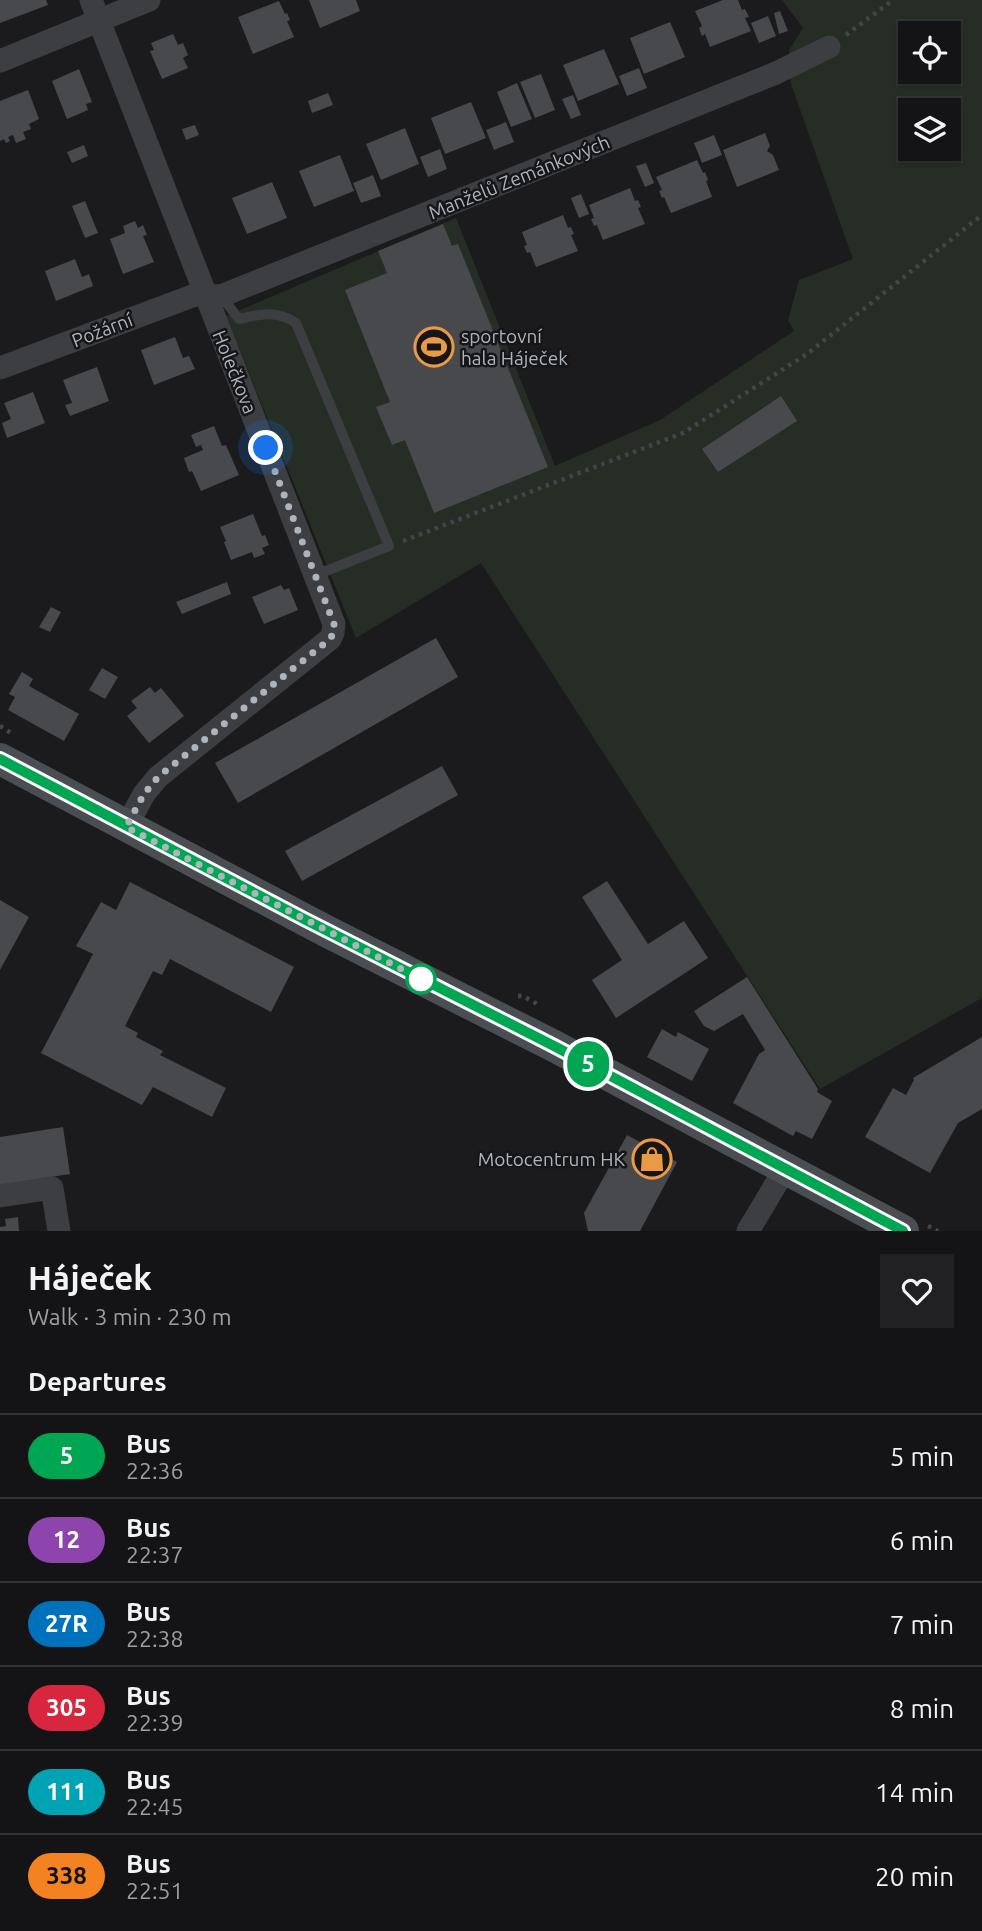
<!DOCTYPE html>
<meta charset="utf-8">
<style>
body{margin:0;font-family:Ubuntu,sans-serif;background:#212123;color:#f1f3f6;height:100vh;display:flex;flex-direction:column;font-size:26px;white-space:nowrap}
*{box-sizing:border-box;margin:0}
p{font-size:23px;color:#9d9ea1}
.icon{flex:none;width:38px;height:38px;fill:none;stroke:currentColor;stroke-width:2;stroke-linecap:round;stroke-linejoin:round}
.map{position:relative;height:1231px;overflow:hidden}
.side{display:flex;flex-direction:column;background:#141416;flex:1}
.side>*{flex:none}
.badge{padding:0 14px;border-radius:23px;font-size:24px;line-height:46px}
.buttons{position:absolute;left:898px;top:21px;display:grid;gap:14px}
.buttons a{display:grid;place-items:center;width:63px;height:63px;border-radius:0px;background:#141416;box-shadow:0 2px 5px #0004,0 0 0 2px #333335;font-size:35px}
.you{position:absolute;width:35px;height:35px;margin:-18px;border:5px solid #fff;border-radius:50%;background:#1a73e8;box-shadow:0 0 0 10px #1a73e833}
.map>.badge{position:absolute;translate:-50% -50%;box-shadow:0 0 0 4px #fff}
h2{padding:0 28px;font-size:26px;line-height:63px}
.round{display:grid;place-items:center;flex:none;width:74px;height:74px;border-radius:0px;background:#212123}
.overview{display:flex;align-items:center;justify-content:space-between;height:119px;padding:0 28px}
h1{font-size:33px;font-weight:700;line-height:52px}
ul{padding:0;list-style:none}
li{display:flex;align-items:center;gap:21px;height:84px;padding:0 28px;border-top:2px solid #333335}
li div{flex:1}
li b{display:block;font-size:26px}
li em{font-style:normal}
li .badge{min-width:77px;font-weight:700;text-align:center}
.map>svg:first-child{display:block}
.green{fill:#252d25;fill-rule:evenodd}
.building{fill:#48494d}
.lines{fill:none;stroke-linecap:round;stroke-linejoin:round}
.path{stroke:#424549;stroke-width:4.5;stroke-dasharray:3.5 5;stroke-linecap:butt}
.lane{stroke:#3c3e42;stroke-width:10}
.street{stroke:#3c3e42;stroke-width:23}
.secondary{stroke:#4a4d52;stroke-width:32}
.line-casing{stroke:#fff;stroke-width:16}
.line{stroke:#00a651;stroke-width:10}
.walk{stroke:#aeb4bc;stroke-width:7;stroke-dasharray:0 12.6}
.stop-dot{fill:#fff;stroke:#00a651;stroke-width:3.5}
.labels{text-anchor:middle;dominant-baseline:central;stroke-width:5;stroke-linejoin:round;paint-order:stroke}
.street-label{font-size:19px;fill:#aeb4bc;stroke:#161618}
.poi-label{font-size:19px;fill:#aeb4bc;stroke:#161618;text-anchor:start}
</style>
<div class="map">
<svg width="982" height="1231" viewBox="0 0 982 1231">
<rect width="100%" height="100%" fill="#1b1b1d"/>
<path class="green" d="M782,0H982V998L820,1089L481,563L356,638L226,316L456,218L555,466L660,420L794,331L788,320L799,280L853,259L791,84L789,50L803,28ZM910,33H948V72H910ZM910,110H948V149H910Z"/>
<g class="building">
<path d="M0,0H46L48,5L0,23Z"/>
<path d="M309,0H356L360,11L320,28Z"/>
<path d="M723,0H738L742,10L745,9L749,17L745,18L751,31L710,47L705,34L702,36L699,28L702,26L695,11Z"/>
<path d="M279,1L285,14L287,13L290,20L287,21L294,37L253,54L238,17Z"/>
<path d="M780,11L788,31L779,34L774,13Z"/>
<path d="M768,16L776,36L759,43L751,23Z"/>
<path d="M670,22L685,57L644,74L630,38Z"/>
<path d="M173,34L178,45L183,43L188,55L183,58L188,68L162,79L150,51L154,50L151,43Z"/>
<path d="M604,49L619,84L578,101L563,65Z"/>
<path d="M639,68L647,88L627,96L619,76Z"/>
<path d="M79,69L92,102L86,104L88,110L67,119L52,81Z"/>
<path d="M541,74L555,110L535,118L520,82Z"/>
<path d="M517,83L532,119L511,127L497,92Z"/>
<path d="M28,90L39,119L29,124L31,129L23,132L26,139L16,143L13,135L8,137L10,141L6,143L4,139L0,141V101Z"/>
<path d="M328,93L333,105L312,113L308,101Z"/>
<path d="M573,95L581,115L571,119L562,99Z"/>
<path d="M471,102L486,138L445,154L431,118Z"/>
<path d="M506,122L514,142L494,150L486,130Z"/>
<path d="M195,125L199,135L186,140L182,129Z"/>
<path d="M405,128L419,164L381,180L366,144Z"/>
<path d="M765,133L770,146L767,151L773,155L779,170L737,187L723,150Z"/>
<path d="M714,135L722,155L702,163L694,143Z"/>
<path d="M84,145L88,156L72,163L67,152Z"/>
<path d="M440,149L447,169L428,177L420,157Z"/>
<path d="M340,155L354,191L314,207L299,171Z"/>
<path d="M697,160L703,173L705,172L708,180L706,181L712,197L671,213L664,197L662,198L659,191L662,190L656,177Z"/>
<path d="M646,163L654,183L645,187L636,166Z"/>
<path d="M373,175L381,196L361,203L353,183Z"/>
<path d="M272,182L287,218L247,234L232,198Z"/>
<path d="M630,188L635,201L638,200L641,207L638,208L645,224L603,240L597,225L594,226L591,219L594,218L589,205Z"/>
<path d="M581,194L589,214L579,218L571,198Z"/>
<path d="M85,201L98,233L85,238L72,206Z"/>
<path d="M563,215L568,228L571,227L574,234L571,235L578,251L536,267L530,252L527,253L524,246L527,245L522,232Z"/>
<path d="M135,221L138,228L143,225L147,235L143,236L154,262L123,274L110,239L125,233L123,226Z"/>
<path d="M443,224L452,246L458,244L548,467L434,513L405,440L392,445L376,407L390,402L345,290L387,273L378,251Z"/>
<path d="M75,259L82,277L89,274L93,286L56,301L45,271Z"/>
<path d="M175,337L183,358L189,356L195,369L154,385L141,350Z"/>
<path d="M97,367L109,401L70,416L65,405L72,403L63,380Z"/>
<path d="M33,392L45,423L7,438L2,423L11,419L4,403Z"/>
<path d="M781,396L797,421L718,472L702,449Z"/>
<path d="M214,426L222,446L226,445L239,475L201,491L192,471L189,472L184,458L203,450L201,445L196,447L191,435Z"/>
<path d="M253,514L262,536L265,535L269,545L262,548L265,554L254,558L252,552L231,560L224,542L226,541L220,527Z"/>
<path d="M227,582L231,594L182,614L176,602Z"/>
<path d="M281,585L284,590L289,588L298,610L264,624L252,597Z"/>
<path d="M51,607L61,612L50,632L39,627Z"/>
<path d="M436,638L458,677L238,803L215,763Z"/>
<path d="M102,668L118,677L105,699L89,690Z"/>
<path d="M22,672L33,679L29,686L79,714L64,741L8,710L15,697L9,694Z"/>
<path d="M150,687L155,693L161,688L184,716L149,743L127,716L137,708L131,701Z"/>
<path d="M442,766L458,795L302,881L285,851Z"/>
<path d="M607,881L648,944L684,921L708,958L616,1018L592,980L622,960L582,897Z"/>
<path d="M130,882L294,967L271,1012L170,959L162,975L153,971L125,1026L138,1033L136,1037L163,1051L160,1055L226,1088L212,1117L153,1087L142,1105L41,1053L93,954L76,946L101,902L116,910Z"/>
<path d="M0,900L29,917L0,970Z"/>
<path d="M747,977L818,1089L817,1092L832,1101L812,1139L796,1131L793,1136L733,1103L759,1054L765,1050L743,1014L714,1031L704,1026L694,1011Z"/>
<path d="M662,1029L676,1037L678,1032L709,1049L692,1081L647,1057Z"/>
<path d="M982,1037V1109L958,1123L930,1173L865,1137L893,1088L906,1095L914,1080L913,1078Z"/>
<path d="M63,1127L70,1174L0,1185V1137Z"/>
<path d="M627,1135L677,1162L640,1231H588L584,1213Z"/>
<path d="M18,1217L19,1231H0V1227L6,1226L5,1219Z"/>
</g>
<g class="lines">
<g class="path">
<path d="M846,35L893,0"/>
<path d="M403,541L683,433L807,354L982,215"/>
<path d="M0,726L11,733"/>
<path d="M518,996H523L539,1005"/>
<path d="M928,1226L938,1231"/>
</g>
<path class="lane" d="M221,296L239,319C261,314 276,310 296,323L389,546L316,575"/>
<g class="street">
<path d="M91,0L334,624L333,633L330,639L158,777L144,794L126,827"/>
<path d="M0,61L149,0"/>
<path d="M0,368L195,295L221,296L776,73L829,47"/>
<path d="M0,1196L52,1188L59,1231"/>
<path d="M748,1231L785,1169"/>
</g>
<path class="secondary" d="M0,759L326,931L554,1046L903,1231"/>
</g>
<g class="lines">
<g class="line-casing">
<path id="line" d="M0,759L304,919L554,1046L903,1231"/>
</g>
<use href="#line" class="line"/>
<path class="walk" d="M266,448L334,624V632L330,639L158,777L144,794L126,827L421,979"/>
</g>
<defs>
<g id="stadium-ring" transform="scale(2.0125)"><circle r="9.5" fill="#161618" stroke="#ea9945" stroke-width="1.5"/><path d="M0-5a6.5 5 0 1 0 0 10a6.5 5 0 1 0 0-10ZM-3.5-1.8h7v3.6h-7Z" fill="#ea9945"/></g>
<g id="shop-ring" transform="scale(2.0125)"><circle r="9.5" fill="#161618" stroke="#ea9945" stroke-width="1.5"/><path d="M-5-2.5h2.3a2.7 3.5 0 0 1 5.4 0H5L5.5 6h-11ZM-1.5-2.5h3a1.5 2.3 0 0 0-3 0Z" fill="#ea9945"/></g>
</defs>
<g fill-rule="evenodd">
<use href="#stadium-ring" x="434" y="347"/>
<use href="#shop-ring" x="652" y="1159"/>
</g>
<circle class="stop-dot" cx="421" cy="979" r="14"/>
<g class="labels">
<g class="street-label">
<text transform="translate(519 177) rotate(-22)">Manželů Zemánkových</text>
<text transform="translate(102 330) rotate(-21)">Požární</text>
<text transform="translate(235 372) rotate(68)">Holečkova</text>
</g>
<g class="poi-label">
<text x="461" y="336">sportovní<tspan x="461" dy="22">hala Háječek</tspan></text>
<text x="625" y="1159" text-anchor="end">Motocentrum HK</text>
</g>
</g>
</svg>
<div class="buttons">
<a><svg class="icon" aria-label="locate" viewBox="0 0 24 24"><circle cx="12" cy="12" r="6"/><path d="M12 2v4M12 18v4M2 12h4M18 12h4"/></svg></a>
<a><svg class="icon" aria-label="layers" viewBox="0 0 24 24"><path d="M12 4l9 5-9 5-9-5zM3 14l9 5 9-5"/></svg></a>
</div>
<div class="you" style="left:266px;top:448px"></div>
<b class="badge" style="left:588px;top:1064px;background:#00a651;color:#fff">5</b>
</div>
<section class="side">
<div class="overview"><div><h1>Háječek</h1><p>Walk · 3 min · 230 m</p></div><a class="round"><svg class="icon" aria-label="heart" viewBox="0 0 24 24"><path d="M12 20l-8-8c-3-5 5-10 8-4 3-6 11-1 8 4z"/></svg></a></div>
<h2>Departures</h2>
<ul>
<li><span class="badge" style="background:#00a651;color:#fff">5</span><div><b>Bus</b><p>22:36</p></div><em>5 min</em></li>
<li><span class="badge" style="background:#8e44ad;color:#fff">12</span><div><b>Bus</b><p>22:37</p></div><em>6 min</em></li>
<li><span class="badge" style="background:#0072bc;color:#fff">27R</span><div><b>Bus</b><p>22:38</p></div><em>7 min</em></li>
<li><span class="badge" style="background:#d7263d;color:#fff">305</span><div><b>Bus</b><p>22:39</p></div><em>8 min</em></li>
<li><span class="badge" style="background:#00a3b4;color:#fff">111</span><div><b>Bus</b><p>22:45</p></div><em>14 min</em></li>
<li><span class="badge" style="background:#f58220;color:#111">338</span><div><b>Bus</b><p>22:51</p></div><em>20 min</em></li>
</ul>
</section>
